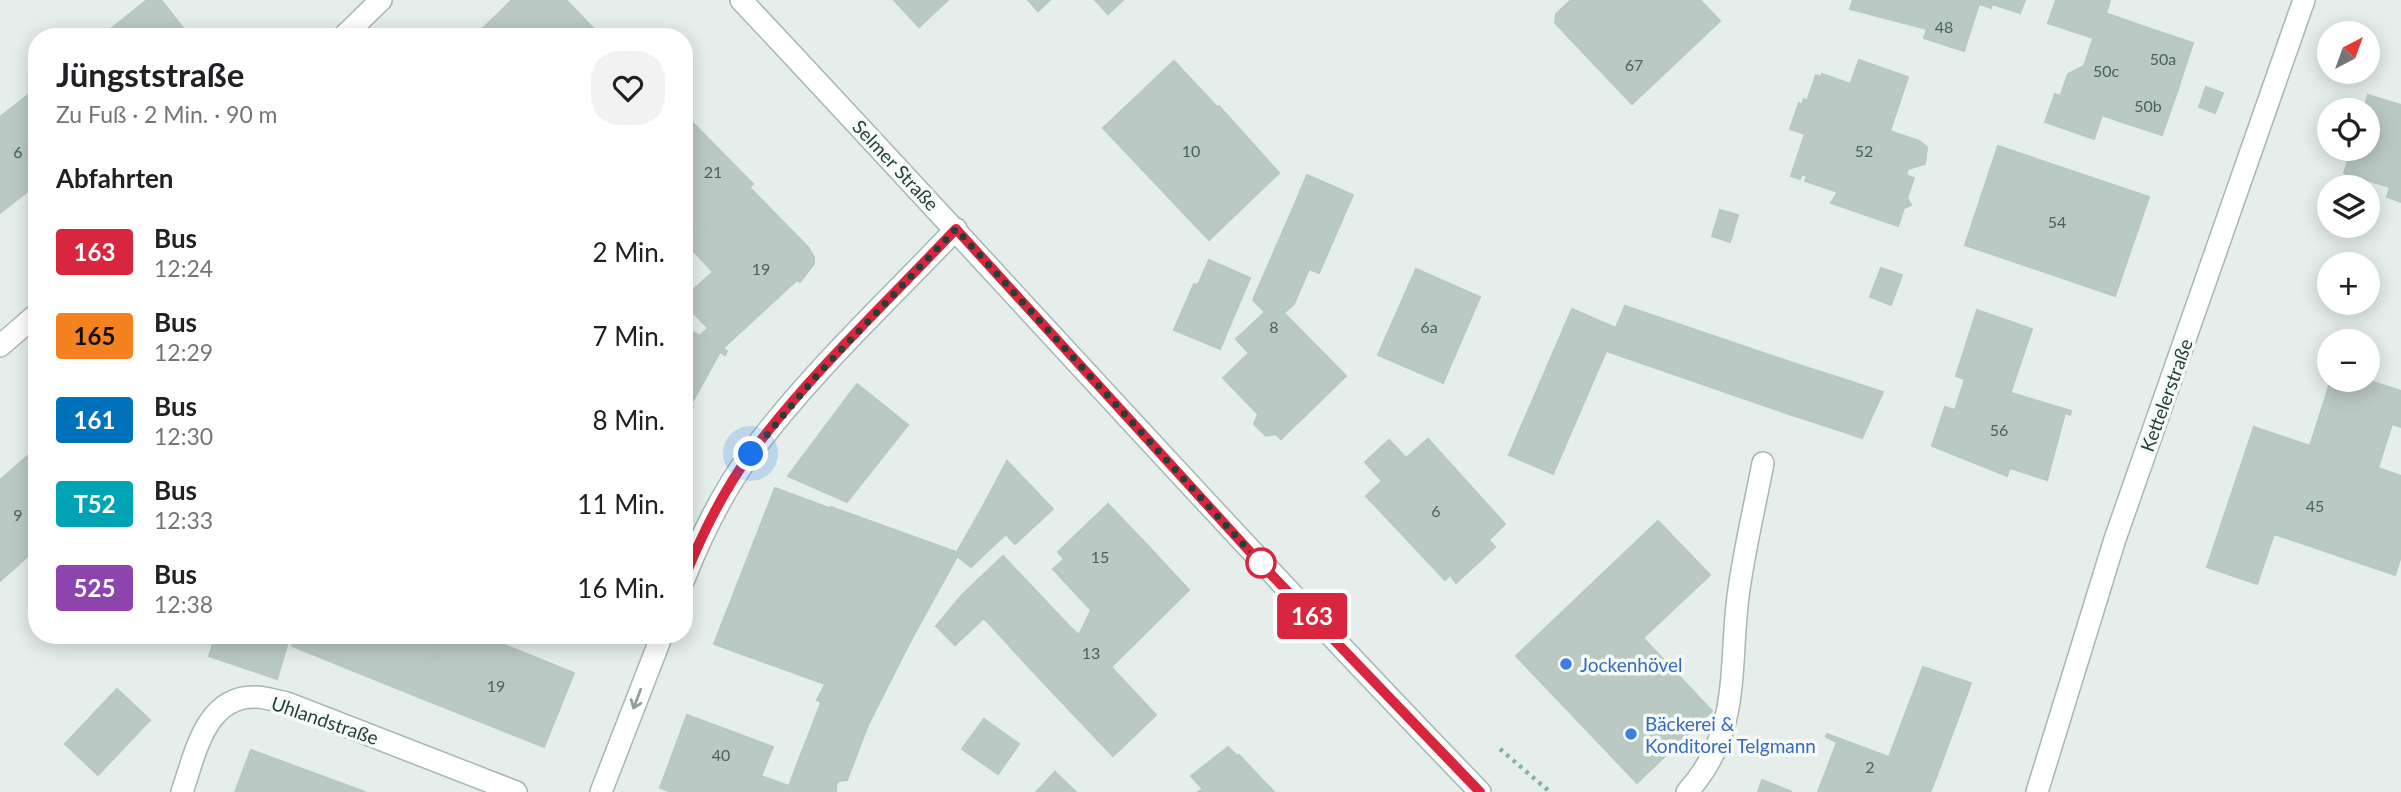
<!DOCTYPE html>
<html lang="de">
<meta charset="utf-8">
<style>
body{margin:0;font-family:Lato,sans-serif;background:#f2f2f2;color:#202124;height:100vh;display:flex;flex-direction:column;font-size:26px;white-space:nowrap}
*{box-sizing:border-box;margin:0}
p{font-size:23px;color:#757577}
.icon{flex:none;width:38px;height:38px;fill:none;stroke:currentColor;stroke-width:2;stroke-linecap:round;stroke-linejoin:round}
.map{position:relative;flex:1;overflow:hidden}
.sheet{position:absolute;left:28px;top:28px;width:665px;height:616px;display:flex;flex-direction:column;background:#fff;border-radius:28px;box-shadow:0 4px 18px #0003}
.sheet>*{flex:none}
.badge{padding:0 14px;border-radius:5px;font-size:24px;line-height:46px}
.needle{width:46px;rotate:41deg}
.controls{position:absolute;left:2317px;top:21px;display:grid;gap:14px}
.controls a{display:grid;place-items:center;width:63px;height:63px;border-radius:50%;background:#fff;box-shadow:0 4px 18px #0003;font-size:35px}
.you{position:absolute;width:35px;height:35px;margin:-18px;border:5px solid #fff;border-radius:50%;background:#1a73e8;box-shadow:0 0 0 10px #1a73e833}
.map>.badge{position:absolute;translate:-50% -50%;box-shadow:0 0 0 4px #fff}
h2{padding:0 28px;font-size:26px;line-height:63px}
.round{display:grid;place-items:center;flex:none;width:74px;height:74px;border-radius:28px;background:#f2f2f2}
.overview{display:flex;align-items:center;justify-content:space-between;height:119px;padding:0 28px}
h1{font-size:33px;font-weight:700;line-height:52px}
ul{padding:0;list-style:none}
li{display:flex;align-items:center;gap:21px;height:84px;padding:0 28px}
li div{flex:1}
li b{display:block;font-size:26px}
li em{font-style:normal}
li .badge{min-width:77px;font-weight:700;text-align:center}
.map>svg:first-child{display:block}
.building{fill:#bac9c3;stroke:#b7c9c1;stroke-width:2}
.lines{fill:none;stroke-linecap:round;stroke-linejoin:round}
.minor-casing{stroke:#a7b7b1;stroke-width:24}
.path{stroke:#84b3a3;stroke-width:4.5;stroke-dasharray:3.5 5;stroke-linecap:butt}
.minor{stroke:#fff;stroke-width:21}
.oneway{stroke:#91a09c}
.line-casing{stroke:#fff;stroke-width:16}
.line{stroke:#d7263d;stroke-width:10}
.walk{stroke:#234138;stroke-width:7;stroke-dasharray:0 12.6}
.stop-dot{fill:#fff;stroke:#d7263d;stroke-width:3.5}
.shop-dot{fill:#3f7fe0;stroke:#f6faf8;stroke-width:2.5}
.labels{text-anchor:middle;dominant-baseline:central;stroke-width:7;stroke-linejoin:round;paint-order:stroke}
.number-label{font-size:16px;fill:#49635b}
.street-label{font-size:19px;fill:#234138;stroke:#f6faf8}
.shop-label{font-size:19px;fill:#366cbe;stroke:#f6faf8;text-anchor:start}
</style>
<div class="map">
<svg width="2401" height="792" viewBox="0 0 2401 792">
<rect width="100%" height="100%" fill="#e5eeea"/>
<g class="building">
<path d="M147,0H161L190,37H101Z"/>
<path d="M512,0H566L595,30L588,37H474Z"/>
<path d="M894,0H948L919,27Z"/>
<path d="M1028,0H1050L1038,11Z"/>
<path d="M1095,0H1123L1108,14Z"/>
<path d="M1571,0H1700L1720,21L1632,104L1555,23L1556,14Z"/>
<path d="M1853,0H1993L1991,8L1979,4L1964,51L1924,38L1927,29L1850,9Z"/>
<path d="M1993,0H2025L2020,13L1992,4Z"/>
<path d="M2056,0H2110L2106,14L2102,12L2093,38L2048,23Z"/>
<path d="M2102,12L2148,28L2119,121L2059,100L2068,74L2084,66Z"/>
<path d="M2148,28L2193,43L2178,89L2134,74Z"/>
<path d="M1859,60L1908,77L1890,131L1840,114Z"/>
<path d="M1174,61L1217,107L1219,106L1279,173L1209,240L1103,128Z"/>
<path d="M1822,74L1851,84L1840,114L1919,141L1927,147L1925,164L1908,169L1906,175L1914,178L1907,198L1911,205L1904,208L1898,226L1831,203L1838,192L1805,181L1807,176L1802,174L1800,179L1791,176L1805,134L1790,129L1799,103L1802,105L1804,99L1807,101L1816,75L1821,77Z"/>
<path d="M2134,74L2178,89L2162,135L2119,121Z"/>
<path d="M2206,87L2223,93L2215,113L2199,107Z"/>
<path d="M37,88V184L0,213V117Z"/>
<path d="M2055,94L2060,96L2059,100L2102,115L2094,139L2045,122Z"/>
<path d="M2368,95L2401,105V202L2387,197L2390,187L2344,173L2352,149H2368V110H2364Z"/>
<path d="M684,114L753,184L684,249Z"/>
<path d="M1998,146L2149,197L2115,296L1965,245Z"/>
<path d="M1307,175L1353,195L1342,220L1297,199Z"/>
<path d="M750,188L808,247L814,257V264L800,282L797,280L723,348L700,336L708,328L684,303V298L713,272L688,245Z"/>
<path d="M1297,199L1342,220L1319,273L1309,269L1294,304L1284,313L1346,376L1281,439L1276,434L1266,436L1254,424L1258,414L1223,378L1249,353L1236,339L1265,312L1253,300Z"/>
<path d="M1720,210L1738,215L1730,242L1712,236Z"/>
<path d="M1209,260L1250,278L1220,349L1174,330L1194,284L1198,285Z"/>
<path d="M1881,268L1902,275L1891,305L1870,297Z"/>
<path d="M1416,269L1480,297L1443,383L1378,355Z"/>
<path d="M1625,306L1799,365L1783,412L1606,351Z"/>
<path d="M1572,309L1616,328L1553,474L1509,455Z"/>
<path d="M1977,310L2032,329L2010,394L1956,376Z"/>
<path d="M684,327L727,351L725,355L720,352L690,406L693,407L690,413L687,412L684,416Z"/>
<path d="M1799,365L1852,382L1835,429L1783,412Z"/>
<path d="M1965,379L2071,411L2070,415L2065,413L2047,480L2010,468L2007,476L1932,446L1945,407L1955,410Z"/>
<path d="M2331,380H2339L2332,404L2392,424L2378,468L2401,476V556L2395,575L2274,534L2257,584L2207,567L2254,427L2310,446Z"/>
<path d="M2339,380H2367L2401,391V427L2332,404Z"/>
<path d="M1852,382L1883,392L1862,438L1835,429Z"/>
<path d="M857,384L908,425L847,502L788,476Z"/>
<path d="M1428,439L1505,524L1489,540L1495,547L1456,583L1450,575L1445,580L1366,496L1382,481L1365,462L1389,440L1406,458Z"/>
<path d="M33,451L37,455V548L0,581V480Z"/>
<path d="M1007,461L1053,509L1015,544L982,508Z"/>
<path d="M775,488L832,509L772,665L714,644Z"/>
<path d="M1108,504L1149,547L1099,594L1091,610L1053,569L1064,559L1058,552Z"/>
<path d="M831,507L959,553L910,642L860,617L825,684L772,665Z"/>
<path d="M982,508L1006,534L971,567L957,556V552Z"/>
<path d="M1658,521L1710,575L1643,638L1712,711L1637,783L1516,656Z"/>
<path d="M1149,547L1189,590L1111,667L1156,715L1113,756L1038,677L1073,630L1079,635L1099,594Z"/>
<path d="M1003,556L1073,630L1038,677L984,618L955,645L936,626L962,595Z"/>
<path d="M860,617L910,642L868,725L817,700Z"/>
<path d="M216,635H290L277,679L209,656Z"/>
<path d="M297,635H442L418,697L292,646Z"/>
<path d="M442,635H480L574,673L544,747L418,697Z"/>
<path d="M1923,667L1971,683L1937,775L1889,757Z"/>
<path d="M117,689L150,720L98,775L65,744Z"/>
<path d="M821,703L868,725L847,780L839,781L836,785L823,780L798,762Z"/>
<path d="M687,715L773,747L761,776L789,786L798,762L824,778L819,792H671L660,788Z"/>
<path d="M984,719L1019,744L998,774L962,749Z"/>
<path d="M1827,734L1937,775L1930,792H1818L1837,742L1826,737Z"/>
<path d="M1228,747L1237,756L1203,789L1191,776Z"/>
<path d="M251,750L365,792H235Z"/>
<path d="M1239,755L1274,792H1198L1203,789Z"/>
<path d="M1055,772L1076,792H1036Z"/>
<path d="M823,780L836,785V792H819Z"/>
<path d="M1762,780L1792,792H1758Z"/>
</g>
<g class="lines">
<g class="minor-casing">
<g id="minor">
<path d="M741,0C988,263 1229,532 1480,792"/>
<path d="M343,37L381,0"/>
<path d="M0,346L37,314"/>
<path d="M684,579C701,536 724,490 751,453C811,372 887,302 956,229"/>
<path d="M182,792C195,755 205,696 255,697C265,697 277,701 287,703L516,792"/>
<path d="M601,792L662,635"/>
<path d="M1687,792C1743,731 1728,664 1739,589C1745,547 1755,505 1763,463"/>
<path d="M2037,792L2115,539L2304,0"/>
</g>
</g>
<path class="path" d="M1500,749L1550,792"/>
<use href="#minor" class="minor"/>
</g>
<defs><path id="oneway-shaft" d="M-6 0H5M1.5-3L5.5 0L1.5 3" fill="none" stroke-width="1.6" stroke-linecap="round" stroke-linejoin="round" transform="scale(1.75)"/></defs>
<use class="oneway" href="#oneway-shaft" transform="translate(637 699) rotate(111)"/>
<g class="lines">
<g class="line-casing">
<path id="line" d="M684,579C701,536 724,490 751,453C812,372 887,302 956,229L1263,566L1480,792"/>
</g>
<use href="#line" class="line"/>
<path class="walk" d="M751,454L818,374L956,229L1263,566L1261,563"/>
</g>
<circle class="stop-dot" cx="1261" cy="563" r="14"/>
<g class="shop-dot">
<circle cx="1566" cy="664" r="7"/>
<circle cx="1631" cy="734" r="7"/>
</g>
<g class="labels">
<g class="number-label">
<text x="1944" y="26">48</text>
<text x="2163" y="58">50a</text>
<text x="1634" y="64">67</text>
<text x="2106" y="70">50c</text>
<text x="2148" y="105">50b</text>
<text x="1191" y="150">10</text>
<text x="1864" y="150">52</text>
<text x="18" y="151">6</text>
<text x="713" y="171">21</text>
<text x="2057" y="221">54</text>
<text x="761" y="268">19</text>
<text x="1274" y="326">8</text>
<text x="1429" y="326">6a</text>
<text x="1999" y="429">56</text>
<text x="2315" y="505">45</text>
<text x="1436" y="510">6</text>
<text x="18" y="514">9</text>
<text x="1100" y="556">15</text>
<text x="1091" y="652">13</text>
<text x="496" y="685">19</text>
<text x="721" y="754">40</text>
<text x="1870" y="766">2</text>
</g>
<g class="street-label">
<text transform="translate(896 165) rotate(47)">Selmer Straße</text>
<text transform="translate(2166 395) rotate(-70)">Kettelerstraße</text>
<text transform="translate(325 720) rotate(19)">Uhlandstraße</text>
</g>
<g class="shop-label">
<text x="1580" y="664">Jockenhövel</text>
<text x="1645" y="723">Bäckerei &amp;<tspan x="1645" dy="22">Konditorei Telgmann</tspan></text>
</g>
</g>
</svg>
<div class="controls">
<a><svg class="needle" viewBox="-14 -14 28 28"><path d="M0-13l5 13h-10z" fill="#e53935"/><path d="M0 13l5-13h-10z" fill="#757577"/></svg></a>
<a><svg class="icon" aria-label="locate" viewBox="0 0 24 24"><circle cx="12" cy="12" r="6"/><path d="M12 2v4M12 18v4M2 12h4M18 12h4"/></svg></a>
<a><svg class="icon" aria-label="layers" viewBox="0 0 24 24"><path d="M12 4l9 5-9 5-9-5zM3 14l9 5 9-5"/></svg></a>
<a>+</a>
<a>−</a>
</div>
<div class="you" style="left:751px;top:454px"></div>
<b class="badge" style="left:1312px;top:616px;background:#d7263d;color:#fff">163</b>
<section class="sheet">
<div class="overview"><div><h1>Jüngststraße</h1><p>Zu Fuß · 2 Min. · 90 m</p></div><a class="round"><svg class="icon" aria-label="heart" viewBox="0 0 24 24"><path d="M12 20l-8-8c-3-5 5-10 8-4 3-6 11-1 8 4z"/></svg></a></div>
<h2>Abfahrten</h2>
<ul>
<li><span class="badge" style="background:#d7263d;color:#fff">163</span><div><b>Bus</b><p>12:24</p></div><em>2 Min.</em></li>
<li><span class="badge" style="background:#f58220;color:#111">165</span><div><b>Bus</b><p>12:29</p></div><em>7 Min.</em></li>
<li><span class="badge" style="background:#0072bc;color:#fff">161</span><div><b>Bus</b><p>12:30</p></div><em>8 Min.</em></li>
<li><span class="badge" style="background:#00a3b4;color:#fff">T52</span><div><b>Bus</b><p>12:33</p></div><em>11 Min.</em></li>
<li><span class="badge" style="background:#8e44ad;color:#fff">525</span><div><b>Bus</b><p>12:38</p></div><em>16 Min.</em></li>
</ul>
</section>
</div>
